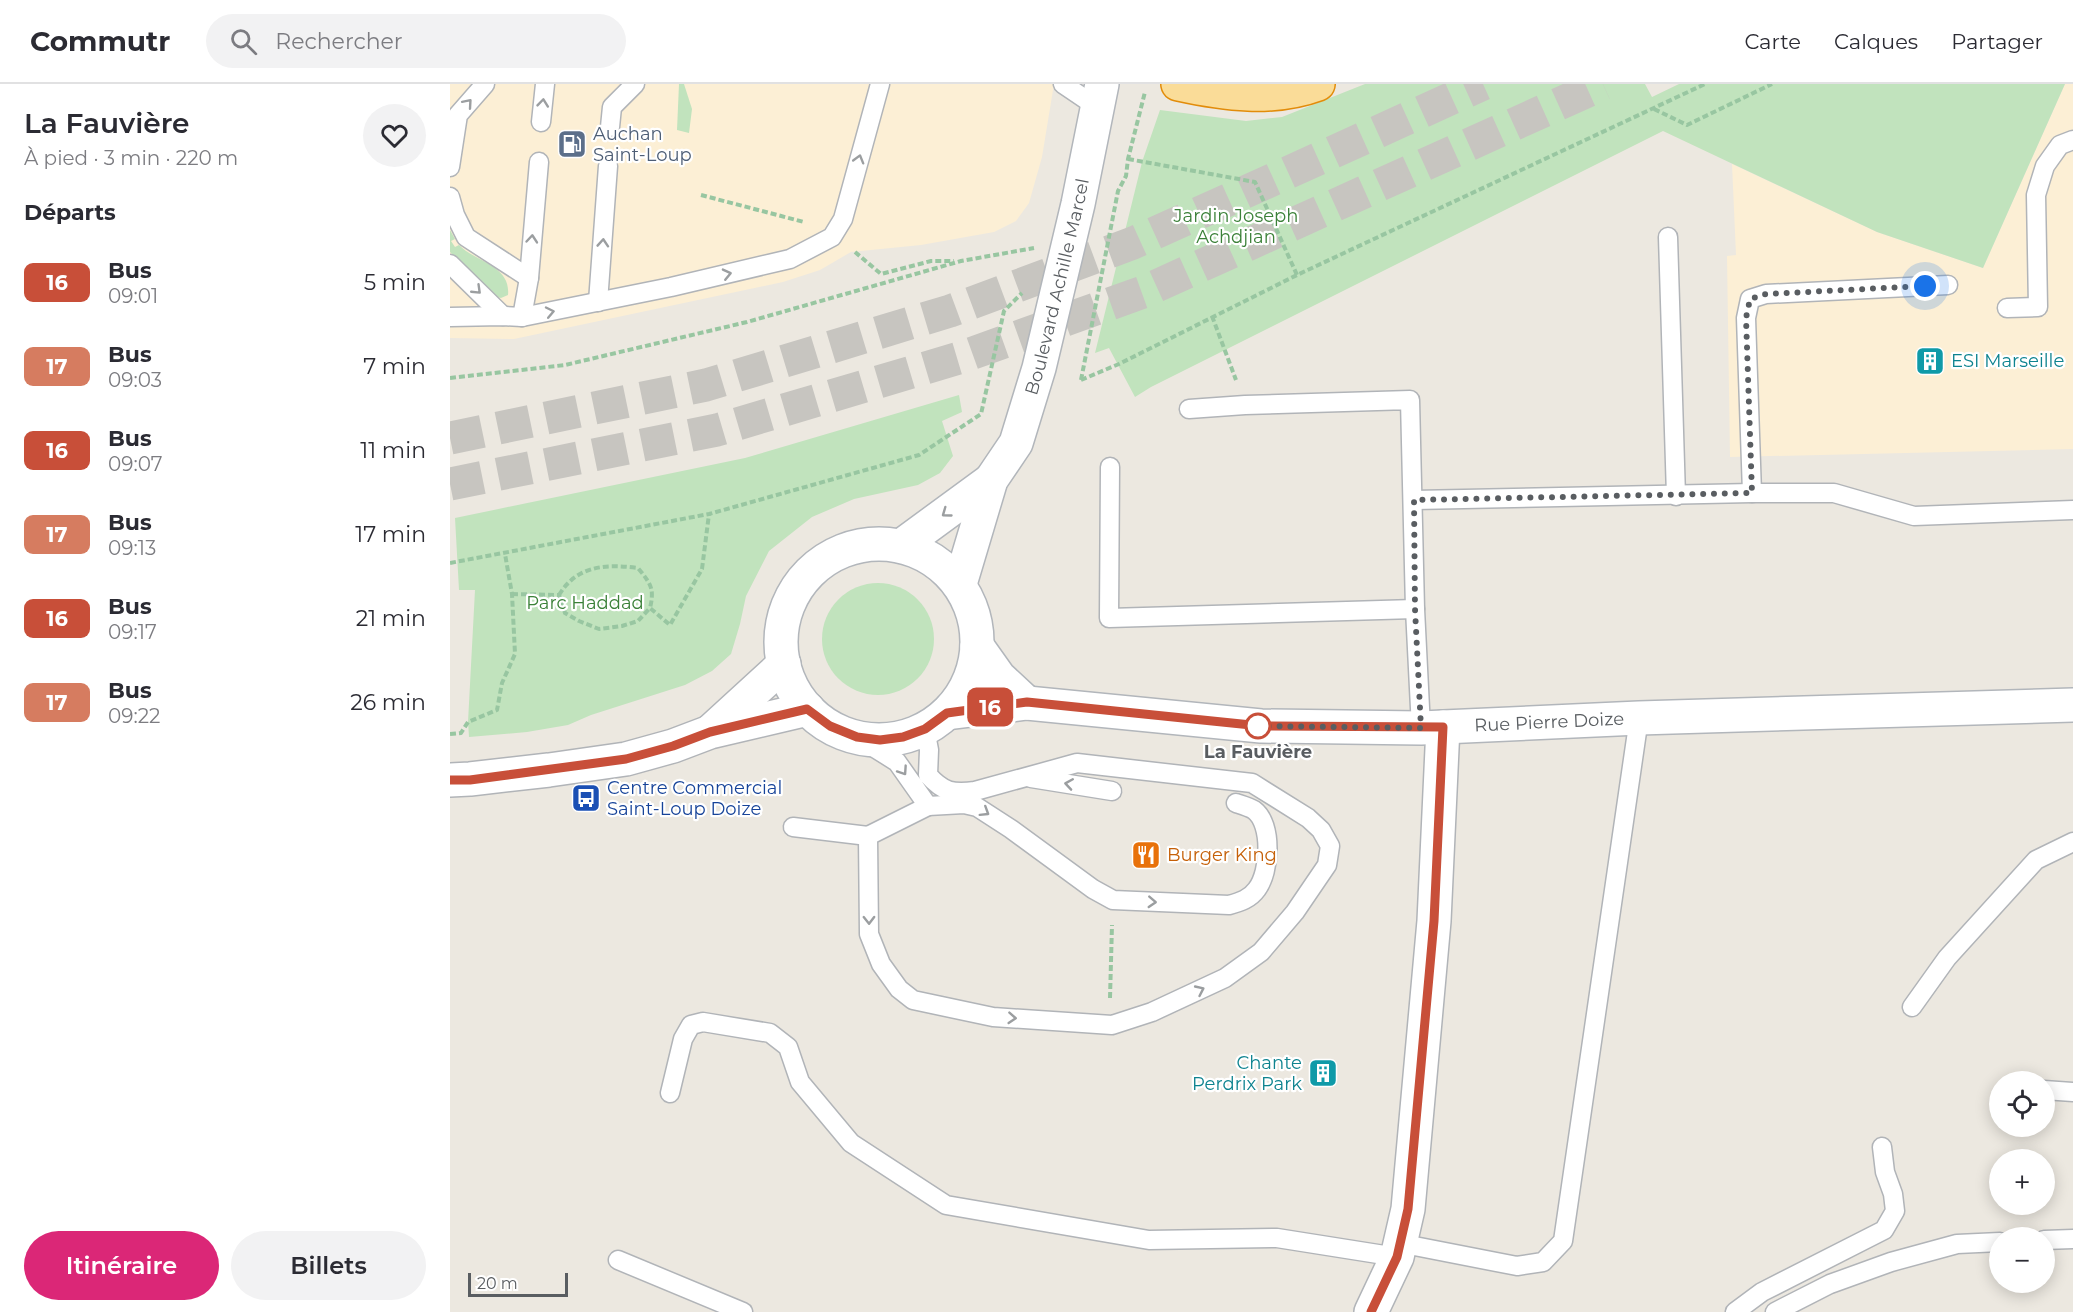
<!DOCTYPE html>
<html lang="fr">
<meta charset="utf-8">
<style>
body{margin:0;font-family:Montserrat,sans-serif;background:#f2f2f3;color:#2b2b33;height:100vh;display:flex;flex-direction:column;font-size:22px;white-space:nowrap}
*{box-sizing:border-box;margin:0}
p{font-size:20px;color:#7c7c81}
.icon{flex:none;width:33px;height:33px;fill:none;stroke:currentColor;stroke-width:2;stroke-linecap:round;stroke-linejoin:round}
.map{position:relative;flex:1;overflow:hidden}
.drawer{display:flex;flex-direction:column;background:#fff;width:450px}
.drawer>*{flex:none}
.badge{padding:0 12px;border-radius:9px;font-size:21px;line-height:39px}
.buttons{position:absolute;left:1539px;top:987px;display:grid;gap:12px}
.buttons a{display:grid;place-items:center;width:66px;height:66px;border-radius:50%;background:#fff;box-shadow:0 3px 15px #0003;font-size:30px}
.scale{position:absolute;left:18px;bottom:15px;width:100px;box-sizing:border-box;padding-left:6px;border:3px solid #595d61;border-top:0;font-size:16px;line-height:21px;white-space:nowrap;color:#595d61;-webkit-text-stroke:4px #fff;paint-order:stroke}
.you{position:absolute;width:30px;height:30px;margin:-15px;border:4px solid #fff;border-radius:50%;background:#1a73e8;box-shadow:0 0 0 9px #1a73e833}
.map>.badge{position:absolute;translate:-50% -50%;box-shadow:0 0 0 3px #fff}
h2{padding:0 24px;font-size:22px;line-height:54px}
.round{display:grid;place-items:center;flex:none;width:63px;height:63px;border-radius:32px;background:#f2f2f3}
.summary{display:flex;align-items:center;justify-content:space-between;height:102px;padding:0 24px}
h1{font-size:28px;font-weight:600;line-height:45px}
.action{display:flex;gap:12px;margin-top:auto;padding:12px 24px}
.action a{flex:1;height:69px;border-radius:36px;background:#db2777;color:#fff;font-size:24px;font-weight:600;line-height:69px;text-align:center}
.action a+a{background:#f2f2f3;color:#2b2b33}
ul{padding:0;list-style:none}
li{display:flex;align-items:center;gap:18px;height:84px;padding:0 24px}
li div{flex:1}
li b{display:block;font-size:22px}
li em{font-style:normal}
li .badge{min-width:66px;font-weight:700;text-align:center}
header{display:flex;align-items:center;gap:36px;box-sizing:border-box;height:84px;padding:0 30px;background:#fff;border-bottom:2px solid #e1e1e2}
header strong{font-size:28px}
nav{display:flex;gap:33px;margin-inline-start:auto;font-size:21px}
.search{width:420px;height:54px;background:#f2f2f3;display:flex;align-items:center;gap:15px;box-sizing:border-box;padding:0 21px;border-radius:33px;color:#7c7c81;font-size:22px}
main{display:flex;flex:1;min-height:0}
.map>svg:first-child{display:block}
.commercial{fill:#fcefd5}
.green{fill:#c1e3bd}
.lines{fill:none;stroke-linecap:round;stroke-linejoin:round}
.trunk-tunnel{stroke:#c7c5c0;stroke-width:33;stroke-dasharray:33 16;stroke-linecap:butt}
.service-casing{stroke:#b1b4b8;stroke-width:21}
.minor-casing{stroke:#b1b4b8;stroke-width:36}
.tertiary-casing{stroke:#b1b4b8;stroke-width:36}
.secondary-casing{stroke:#b2b6bb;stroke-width:36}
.trunk-casing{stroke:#e28c0a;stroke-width:36}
.path{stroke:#98c6a1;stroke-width:4;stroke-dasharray:6 3;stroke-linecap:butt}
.service{stroke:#fff;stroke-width:18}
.minor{stroke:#fff;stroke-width:33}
.tertiary{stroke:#fff;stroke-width:33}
.secondary{stroke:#fff;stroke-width:33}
.trunk{stroke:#fadc98;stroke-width:33}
.oneway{stroke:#9b9ea0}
.line-casing{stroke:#fff;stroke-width:14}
.line{stroke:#c84f39;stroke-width:9}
.walk{stroke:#595d61;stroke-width:6;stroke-dasharray:0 10.8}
.stop-dot{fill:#fff;stroke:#c84f39;stroke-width:3}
.labels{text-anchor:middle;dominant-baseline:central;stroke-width:4.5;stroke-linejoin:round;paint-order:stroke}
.service-label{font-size:18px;fill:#4e5e75;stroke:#fff;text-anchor:start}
.park-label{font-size:18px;fill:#3b8138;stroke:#fff}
.street-label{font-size:18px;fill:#595d61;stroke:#fff}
.culture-label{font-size:18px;fill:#0d838f;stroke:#fff;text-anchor:start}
.stop-label{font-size:18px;font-weight:bold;fill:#595d61;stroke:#fff}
.transit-label{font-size:18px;fill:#164399;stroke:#fff;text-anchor:start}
.food-label{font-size:18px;fill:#c56008;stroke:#fff;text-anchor:start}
</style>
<header>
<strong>Commutr</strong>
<div class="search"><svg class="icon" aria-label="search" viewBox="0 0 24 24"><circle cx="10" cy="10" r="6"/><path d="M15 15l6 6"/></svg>Rechercher</div>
<nav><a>Carte</a><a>Calques</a><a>Partager</a></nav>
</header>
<main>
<section class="drawer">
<div class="summary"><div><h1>La Fauvière</h1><p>À pied · 3 min · 220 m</p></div><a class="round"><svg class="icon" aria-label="heart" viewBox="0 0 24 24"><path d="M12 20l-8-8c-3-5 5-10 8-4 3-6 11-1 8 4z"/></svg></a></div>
<h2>Départs</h2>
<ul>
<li><span class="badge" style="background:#c84f39;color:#fff">16</span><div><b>Bus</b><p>09:01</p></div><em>5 min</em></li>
<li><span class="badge" style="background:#d67c60;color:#fff">17</span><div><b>Bus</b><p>09:03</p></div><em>7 min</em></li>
<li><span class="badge" style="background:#c84f39;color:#fff">16</span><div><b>Bus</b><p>09:07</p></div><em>11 min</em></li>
<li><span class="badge" style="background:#d67c60;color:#fff">17</span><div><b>Bus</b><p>09:13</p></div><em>17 min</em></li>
<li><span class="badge" style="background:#c84f39;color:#fff">16</span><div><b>Bus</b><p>09:17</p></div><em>21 min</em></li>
<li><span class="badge" style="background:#d67c60;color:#fff">17</span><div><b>Bus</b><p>09:22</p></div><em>26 min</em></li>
</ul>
<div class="action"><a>Itinéraire</a><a>Billets</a></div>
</section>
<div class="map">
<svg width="1623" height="1228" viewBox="0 0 1623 1228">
<rect width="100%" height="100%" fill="#ece8e0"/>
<g class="commercial">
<path d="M0,0H604L592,73L579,119L566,137L544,148L471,161L401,168L370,186L333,198L64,255L0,254Z"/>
<path d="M1615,0H1623V365L1280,373L1277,172L1286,171L1282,80L1427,148L1533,184Z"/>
</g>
<g class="green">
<path d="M229,0H234L242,25L239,49L227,46Z"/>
<path d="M915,0H1195L1202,13L1229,0H1615L1533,184L1427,148L1213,47L701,303L685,313L659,264L645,269L692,78L710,26L796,37L832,33Z"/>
<path d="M0,146L5,155L1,157L5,163L9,161C25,178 61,181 58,211L51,214L42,212L0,168Z"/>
<path d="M509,311L512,328L492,337L503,372L490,389L468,401L404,415L362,433L319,467L296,512L290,540L281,570L262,587L235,601L141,631L118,641L77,648L19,653L18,638L25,506H9L5,434L295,374Z"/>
<circle cx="428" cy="555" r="56"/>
</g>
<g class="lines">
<g class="trunk-tunnel">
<path d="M0,354L256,301L500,227L683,159L1033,0"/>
<path d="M0,400L267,346L509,274L693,208L1153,0"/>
</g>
<g class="service-casing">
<g id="service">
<path d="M613,0L647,23"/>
<path d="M91,38L95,0"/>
<path d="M160,43L162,23L185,0"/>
<path d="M0,83L8,31L35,0"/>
<path d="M0,113L5,131L16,153L79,194"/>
<path d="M1218,153L1226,412"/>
<path d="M0,180L53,232"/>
<path d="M148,218L158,82"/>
<path d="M1557,224L1588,223L1586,111L1595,82L1610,61L1623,56"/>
<path d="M0,233L53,232L72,233L221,203L340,175L382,153L393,135L430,0"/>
<path d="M72,233L79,194L89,78"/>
<path d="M739,325L795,321L960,316L965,525L971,644"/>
<path d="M660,383L659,534L965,525"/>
<path d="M1302,409L1296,234L1300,215L1316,210L1498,201"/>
<path d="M964,416L1302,409H1384L1464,432L1623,426"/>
<path d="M407,653L447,678L478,722L418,752L419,850L431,880L449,905L463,916L543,933L662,941L702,928L775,894L811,868L845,828L877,781L880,762L871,746L858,734L802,699L627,679L525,707C503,710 493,708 478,691L479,666L475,645"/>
<path d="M581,694L662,707"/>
<path d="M478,722L514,720L527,723L561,745L643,805L663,816L779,821C790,818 800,815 807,805C820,788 823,740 804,726C799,723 792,721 786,719"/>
<path d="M343,743L418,752"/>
<path d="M1462,923L1497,874L1586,776L1623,758"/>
<path d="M1594,1006L1623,1008"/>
<path d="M220,1009L233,955L241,941L253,938L320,949L338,963L350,998L401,1059L496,1121L699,1156L827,1154L947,1173"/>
<path d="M1594,1156L1623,1155"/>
<path d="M949,1159L1067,1182L1093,1178L1113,1157L1189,634"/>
<path d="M168,1176L293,1228"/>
<path d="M1285,1228L1312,1208L1434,1146L1445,1127L1443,1110L1435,1088L1432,1063"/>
<path d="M1325,1228L1380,1200L1441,1178L1507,1160L1550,1158"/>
</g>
</g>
<g class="minor-casing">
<path id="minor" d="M921,1228L947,1173L958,1125L984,837L993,643"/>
</g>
<g class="tertiary-casing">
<g id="tertiary">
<path d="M262,646L334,580"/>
<path d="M0,696L20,695L99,686L176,675L223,662L260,648L358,625"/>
</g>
</g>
<g class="secondary-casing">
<g id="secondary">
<circle cx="429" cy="558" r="98"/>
<path d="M451,462L541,396"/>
<path id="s1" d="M510,500L541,396L566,359L589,284L628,120L652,0"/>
<path d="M527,562L549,593L577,619"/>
<path id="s2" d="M497,629L577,619L811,642L971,644L1189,634L1623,621"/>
</g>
</g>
<g class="trunk-casing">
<path id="trunk" d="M728,0C774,10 822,17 868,0"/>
</g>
<g class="path">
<path d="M1204,25L1237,41L1322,0"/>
<path d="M678,75L805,98L847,191"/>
<path d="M251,111L354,138"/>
<path d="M405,168L431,190L481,177H504"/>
<path d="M762,232L786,296"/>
<path d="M0,294L115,281L297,238L511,177L584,164"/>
<path d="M631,296L669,280L847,191L1255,0"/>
<path d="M631,296L668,107L676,92L678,75L695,8"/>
<path d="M0,479L259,430L469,371L531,330L554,227L572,209"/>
<path d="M62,510L109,511L115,529L129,537L149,545L172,542L188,537L200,524L220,541L252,485L259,430"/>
<path d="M109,511C127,481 156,480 188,484C200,499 205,504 200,524"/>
<path d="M0,650L11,649L18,638L47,626L52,599L65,570L62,510L55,470"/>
<path d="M660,914L662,841"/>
</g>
<use href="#service" class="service"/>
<use href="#minor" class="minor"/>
<use href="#tertiary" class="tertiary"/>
<use href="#secondary" class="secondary"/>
<use href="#trunk" class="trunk"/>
</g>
<defs><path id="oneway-chevron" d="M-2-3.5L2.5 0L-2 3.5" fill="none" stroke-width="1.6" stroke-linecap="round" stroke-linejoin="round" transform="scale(1.5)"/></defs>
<g class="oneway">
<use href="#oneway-chevron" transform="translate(18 19) rotate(-49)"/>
<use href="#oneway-chevron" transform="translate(93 19) rotate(-84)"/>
<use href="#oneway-chevron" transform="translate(409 75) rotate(-74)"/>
<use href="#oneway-chevron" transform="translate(82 155) rotate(-85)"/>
<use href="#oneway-chevron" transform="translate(153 159) rotate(-86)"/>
<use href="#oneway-chevron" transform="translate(277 190) rotate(-13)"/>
<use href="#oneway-chevron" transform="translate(27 206) rotate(44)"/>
<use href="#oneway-chevron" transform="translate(100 228) rotate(-12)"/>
<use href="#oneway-chevron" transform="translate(496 429) rotate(144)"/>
<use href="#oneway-chevron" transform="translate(453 687) rotate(56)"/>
<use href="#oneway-chevron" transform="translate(619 700) rotate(-171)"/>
<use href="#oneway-chevron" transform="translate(535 728) rotate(32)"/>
<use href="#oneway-chevron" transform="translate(702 818) rotate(3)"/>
<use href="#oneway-chevron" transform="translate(419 836) rotate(89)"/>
<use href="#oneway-chevron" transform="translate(750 906) rotate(-25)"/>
<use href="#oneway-chevron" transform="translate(562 934) rotate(4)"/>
</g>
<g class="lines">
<g class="line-casing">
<path id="line" d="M0,696H20L176,675L223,662L260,648L357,625L380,642L407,653L430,656L453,653L475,645L497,629L577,618L811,642L993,643L984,837L958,1125L947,1173L921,1228"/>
</g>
<use href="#line" class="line"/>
<path class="walk" d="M808,642L971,644L965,525L964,416L1302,409L1296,234L1300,215L1316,210L1475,202"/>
</g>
<defs>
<g id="fuel-square" transform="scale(1.5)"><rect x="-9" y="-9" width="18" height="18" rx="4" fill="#5c6f8a" stroke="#fff"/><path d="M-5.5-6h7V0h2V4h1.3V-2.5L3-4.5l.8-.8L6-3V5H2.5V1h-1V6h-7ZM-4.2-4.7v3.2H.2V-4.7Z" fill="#fff"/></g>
<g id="building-square" transform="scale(1.5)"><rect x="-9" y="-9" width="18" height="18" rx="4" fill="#0f9aa8" stroke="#fff"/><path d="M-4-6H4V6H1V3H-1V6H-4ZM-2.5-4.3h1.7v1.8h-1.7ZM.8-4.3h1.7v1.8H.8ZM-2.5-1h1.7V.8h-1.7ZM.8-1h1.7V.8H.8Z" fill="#fff"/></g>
<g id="bus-square" transform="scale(1.5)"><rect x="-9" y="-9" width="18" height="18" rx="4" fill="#1a4fb4" stroke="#fff"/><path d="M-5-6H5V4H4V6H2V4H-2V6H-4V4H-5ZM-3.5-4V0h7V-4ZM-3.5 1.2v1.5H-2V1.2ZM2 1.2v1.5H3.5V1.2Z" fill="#fff"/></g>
<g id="restaurant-square" transform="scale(1.5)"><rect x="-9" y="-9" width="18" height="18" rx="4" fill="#e8710a" stroke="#fff"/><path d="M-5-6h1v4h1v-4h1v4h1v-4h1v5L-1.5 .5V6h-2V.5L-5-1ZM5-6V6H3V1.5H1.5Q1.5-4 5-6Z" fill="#fff"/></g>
</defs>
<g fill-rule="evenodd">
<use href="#fuel-square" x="122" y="60"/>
<use href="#building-square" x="1480" y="277"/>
<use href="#bus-square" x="136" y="714"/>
<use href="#restaurant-square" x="696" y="771"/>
<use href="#building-square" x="873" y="989"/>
</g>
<circle class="stop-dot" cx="808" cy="642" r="12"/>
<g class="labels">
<g class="service-label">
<text x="143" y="50">Auchan<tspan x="143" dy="21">Saint-Loup</tspan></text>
</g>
<g class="park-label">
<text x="786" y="132">Jardin Joseph<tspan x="786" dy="21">Achdjian</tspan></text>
<text x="135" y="519">Parc Haddad</text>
</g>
<g class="street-label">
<text stroke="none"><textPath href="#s1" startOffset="315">Boulevard Achille Marcel</textPath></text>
<text stroke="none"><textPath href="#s2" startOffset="604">Rue Pierre Doize</textPath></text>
</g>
<g class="culture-label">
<text x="1501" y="277">ESI Marseille</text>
<text x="852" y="979" text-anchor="end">Chante<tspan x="852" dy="21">Perdrix Park</tspan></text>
</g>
<g class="stop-label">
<text x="808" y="668">La Fauvière</text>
</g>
<g class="transit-label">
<text x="157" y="704">Centre Commercial<tspan x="157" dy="21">Saint-Loup Doize</tspan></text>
</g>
<g class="food-label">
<text x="717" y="771">Burger King</text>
</g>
</g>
</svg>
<div class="buttons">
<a><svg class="icon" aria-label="locate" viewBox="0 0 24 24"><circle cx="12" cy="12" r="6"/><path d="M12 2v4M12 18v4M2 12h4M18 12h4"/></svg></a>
<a>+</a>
<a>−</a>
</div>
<div class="scale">20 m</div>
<div class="you" style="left:1475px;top:202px"></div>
<b class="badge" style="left:540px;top:623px;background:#c84f39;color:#fff">16</b>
</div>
</main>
